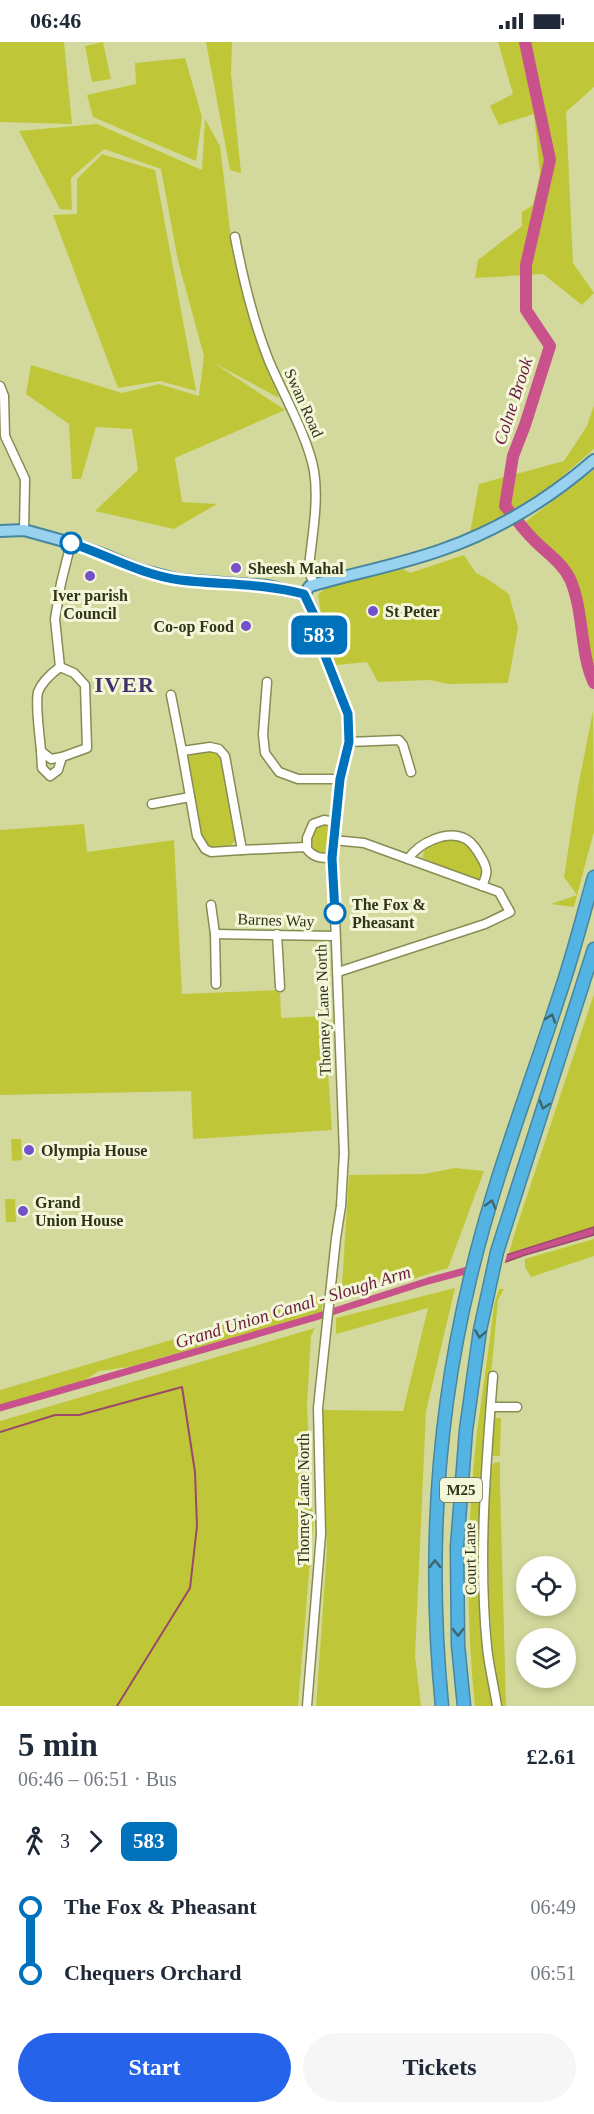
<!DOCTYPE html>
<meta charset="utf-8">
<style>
body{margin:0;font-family:Georgia,serif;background:#f6f6f7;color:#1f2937;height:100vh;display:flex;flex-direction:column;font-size:22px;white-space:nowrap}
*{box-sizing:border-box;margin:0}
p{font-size:20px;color:#747a83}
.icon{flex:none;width:33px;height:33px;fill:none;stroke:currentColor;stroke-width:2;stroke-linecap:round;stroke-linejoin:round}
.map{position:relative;height:1664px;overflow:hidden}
.side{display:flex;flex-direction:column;background:#fff;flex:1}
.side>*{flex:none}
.badge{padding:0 12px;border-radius:9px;font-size:21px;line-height:39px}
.fabs{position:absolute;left:516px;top:1514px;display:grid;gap:12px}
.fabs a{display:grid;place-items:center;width:60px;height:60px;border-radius:50%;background:#fff;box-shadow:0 3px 9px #0003;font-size:30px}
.map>.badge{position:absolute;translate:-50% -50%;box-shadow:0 0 0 3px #fff}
.legs{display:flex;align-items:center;gap:9px;height:66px;padding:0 18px;font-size:20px}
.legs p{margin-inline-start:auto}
.overview{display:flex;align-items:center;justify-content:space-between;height:102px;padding:0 18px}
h1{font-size:33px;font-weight:600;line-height:45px}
.cta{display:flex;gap:12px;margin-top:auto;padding:12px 18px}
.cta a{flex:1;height:69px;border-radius:36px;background:#2563eb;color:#fff;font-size:24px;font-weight:600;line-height:69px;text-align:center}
.cta a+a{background:#f6f6f7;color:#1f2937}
ul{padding:0 18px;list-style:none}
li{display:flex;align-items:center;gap:21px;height:66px;font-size:22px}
li i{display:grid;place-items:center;width:9px;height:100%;margin:0 8px;background:currentColor}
li i::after{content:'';width:15px;height:15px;margin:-8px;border:4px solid;border-radius:50%;background:#fff}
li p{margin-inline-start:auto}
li:first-child i{background:linear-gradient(#0000 50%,currentColor 0)}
li:last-child i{background:linear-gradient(currentColor 50%,#0000 0)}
.status{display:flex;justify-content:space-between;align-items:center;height:42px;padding:0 30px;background:#fff;direction:ltr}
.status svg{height:16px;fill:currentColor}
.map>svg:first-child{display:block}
.green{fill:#bfc738}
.water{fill:#c9518c;stroke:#9b486a;stroke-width:1.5}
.pier{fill:#d3d99c}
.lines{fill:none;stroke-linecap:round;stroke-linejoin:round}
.stream{stroke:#9b486a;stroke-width:2}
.canal{stroke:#c9518c;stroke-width:7}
.river{stroke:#c9518c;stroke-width:12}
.minor-casing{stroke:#888c53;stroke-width:11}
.major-casing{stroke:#47869d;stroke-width:14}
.highway-casing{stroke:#47869d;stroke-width:15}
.minor{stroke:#fff;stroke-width:8}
.major{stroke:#98d2ef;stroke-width:10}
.highway{stroke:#53b4e4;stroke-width:12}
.oneway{stroke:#3e666b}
.line-1-casing{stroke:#fff;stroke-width:14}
.line-1{stroke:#0072bc;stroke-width:9}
.stop-1-dot{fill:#fff;stroke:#0072bc;stroke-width:3}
.poi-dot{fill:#7451ca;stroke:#f3f7d8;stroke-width:2}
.labels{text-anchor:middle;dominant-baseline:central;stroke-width:6;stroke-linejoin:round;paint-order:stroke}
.shield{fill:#f3f7d8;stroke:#6a6d53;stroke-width:1.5}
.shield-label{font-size:15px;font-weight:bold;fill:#30321a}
.street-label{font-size:16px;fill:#30321a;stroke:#f3f7d8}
.poi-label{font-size:16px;font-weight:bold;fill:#30321a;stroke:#f3f7d8;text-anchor:start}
.stop-label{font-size:16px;font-weight:bold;fill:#30321a;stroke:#f3f7d8;text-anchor:start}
.water-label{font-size:18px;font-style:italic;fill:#681b43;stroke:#f3f7d8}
.district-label{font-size:22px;font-weight:bold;letter-spacing:1.5px;fill:#41316d;stroke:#f3f7d8}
</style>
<div class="status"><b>06:46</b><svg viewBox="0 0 49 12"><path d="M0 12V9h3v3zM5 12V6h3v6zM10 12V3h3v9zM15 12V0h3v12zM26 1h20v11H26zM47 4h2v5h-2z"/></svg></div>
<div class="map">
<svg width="594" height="1664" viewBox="0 0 594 1664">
<rect width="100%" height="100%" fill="#d3d99c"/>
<g class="green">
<path d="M0,0H64L72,82L0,80Z"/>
<path d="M103,0L111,37L92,40L85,4Z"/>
<path d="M206,0H232L231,31L241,131L230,128Z"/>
<path d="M498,0H594V45L566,70L573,221L594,251L582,263L543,232L475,236L478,218L522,184V170L533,163L540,132L534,72L499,83L490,64L513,52Z"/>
<path d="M185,16L202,75L196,119L93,75L87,53L136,42L135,21Z"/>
<path d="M205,77L220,104L233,213L279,356L214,321L285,368L175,416L182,460L217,462L174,487L95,469L138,428L132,387L96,385L81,437H72L69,382L26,352L31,323L122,351L159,342L199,354L204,314L178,219L161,127L104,107L71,136L72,168L60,167L19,89L97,82L202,128Z"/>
<path d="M102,112L155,128L196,349L160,339L118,346L53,173L77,172V137Z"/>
<path d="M594,363V407L531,461L470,491L479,442L564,419L587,384Z"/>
<path d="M594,428V634L585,596L578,544L562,518L535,496L525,480Z"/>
<path d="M464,513L476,531L486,536L509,552L518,586L508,641L448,642L430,638L378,640L367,620L336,623L324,589L318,553L326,545L403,527L410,531Z"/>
<path d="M593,669L594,789L574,865L551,862L577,853L564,835L578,745Z"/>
<path d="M216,709L222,716L237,796L229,806L208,807L202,802L188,721L189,713Z"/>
<path d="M84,782L87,810L174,798L182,952L280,948L281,976L324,974L332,1088L193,1097L191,1049L0,1053V788Z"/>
<path d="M319,783H326L331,790L329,810L327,812L315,811C310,802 311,790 319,783Z"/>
<path d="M453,796L468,802L485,826L482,836L474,838L423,816C423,801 441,797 453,796Z"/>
<path d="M594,952V1185L509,1211L515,1190Z"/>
<path d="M11,1097H21L22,1118L12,1119Z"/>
<path d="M455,1126L484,1129L448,1226L341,1259L349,1133L424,1132Z"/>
<path d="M5,1157H15L16,1180H6Z"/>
<path d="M594,1197V1214L531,1235L525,1225V1217Z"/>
<path d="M455,1246L426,1369L415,1614L421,1664H316L327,1509L322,1368L403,1369L428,1266L336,1292V1276Z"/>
<path d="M499,1247H504L498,1258L487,1375L485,1576L493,1664H475C465,1573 467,1480 477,1390C483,1347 489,1305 494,1263Z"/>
<path d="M322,1254V1270L129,1325L99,1329L85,1338L0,1363V1348Z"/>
<path d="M315,1286L311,1294L307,1363L313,1483L298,1664H0V1379Z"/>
<path d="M493,1376H501L500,1414H490Z"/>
<path d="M500,1420V1443L506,1664H500C487,1585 487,1507 489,1427L494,1421Z"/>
</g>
<path class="water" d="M594,1185V1193L525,1213L472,1232L474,1223Z"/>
<path class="pier" d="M508,1209L504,1224L473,1235V1221Z"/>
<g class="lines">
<path class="stream" d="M0,1390L55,1373H79L182,1345L195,1430L197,1484L190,1546L117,1664"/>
<path class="canal" d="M0,1366L316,1275L428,1239L472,1227"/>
<path class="river" d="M525,0L550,118L526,223V268L550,304L525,383L513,414L505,464C514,474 522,486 532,496C544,509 562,520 570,537C584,568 580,613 594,641"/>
<g class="minor-casing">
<g id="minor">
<path d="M235,195C243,237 253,279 269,319C283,352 308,395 314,429C319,460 312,494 309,525L311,535L315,542"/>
<path d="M0,344L4,354L5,394L25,437L24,488"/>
<path d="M304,552L314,573L320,601L347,672L349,700L340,737L332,816L334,847L344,1111L341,1164L336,1196L318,1366L321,1492L307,1664"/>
<path d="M60,625L74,631L85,643L87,706L62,715L51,717L41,709C40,695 35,663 38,650C42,639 52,631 60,625Z"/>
<path d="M60,625L55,577L61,541L71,501"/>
<path d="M267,640L263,692L265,711L279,730L298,737H340"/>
<path d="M171,653L182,709"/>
<path d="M349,700L399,698L403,703L411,730"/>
<path d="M210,705L219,707L225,714L242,808L211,810L205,807L197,794L182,709Z"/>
<path d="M41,709L42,726L50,734L58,728L62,715"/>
<path d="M152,762L190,755"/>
<path d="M333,798L364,801L499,850L510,870L485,882L338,930"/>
<path d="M242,808L306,805"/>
<path d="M332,816C321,816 314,816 307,807V796L313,782L324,778L335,780"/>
<path d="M408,817C419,801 447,787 466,797C473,801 477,808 481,815C488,827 488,831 482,844"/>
<path d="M211,863L215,892L216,942"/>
<path d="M215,892L335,894"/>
<path d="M277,892L280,945"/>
<path d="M493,1334C486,1424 478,1515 487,1605C489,1625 494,1644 497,1664"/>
<path d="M491,1365H517"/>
</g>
</g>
<g class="major-casing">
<path id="major" d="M0,489L24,488L71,501L102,512L137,527L164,534L180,538L268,544L304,552L310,544C354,531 400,523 444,507C501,487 549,457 594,418"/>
</g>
<g class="highway-casing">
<g id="highway">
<path d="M442,1664C428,1521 436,1377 470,1237C494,1135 532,1039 564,939C575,905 584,870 594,835"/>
<path d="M464,1664L458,1603L457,1505L466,1388L480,1288L497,1210L594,907"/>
</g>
</g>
<use href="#minor" class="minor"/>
<use href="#major" class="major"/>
<use href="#highway" class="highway"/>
</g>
<defs><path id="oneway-chevron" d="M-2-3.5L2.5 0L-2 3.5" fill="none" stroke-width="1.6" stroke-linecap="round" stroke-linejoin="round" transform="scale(1.5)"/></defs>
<g class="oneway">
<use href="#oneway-chevron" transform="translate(551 976) rotate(-71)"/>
<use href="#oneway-chevron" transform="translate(544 1063) rotate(108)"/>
<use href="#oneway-chevron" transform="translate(491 1162) rotate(-74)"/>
<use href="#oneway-chevron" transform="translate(480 1292) rotate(99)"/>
<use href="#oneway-chevron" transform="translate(435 1522) rotate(-91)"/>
<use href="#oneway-chevron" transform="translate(458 1590) rotate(89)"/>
</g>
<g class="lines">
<g class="line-1-casing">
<path id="line-1" d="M71,501C107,513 142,533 180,538C222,543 263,541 304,552L314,573L320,601L348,672L349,700L340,737L332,816L335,871"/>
</g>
<use href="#line-1" class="line-1"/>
</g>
<g class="stop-1-dot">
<circle cx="71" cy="501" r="10"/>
<circle cx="335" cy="871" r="10"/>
</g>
<g class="poi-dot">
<circle cx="236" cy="526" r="6"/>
<circle cx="90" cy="534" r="6"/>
<circle cx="373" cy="569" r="6"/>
<circle cx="246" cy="584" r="6"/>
<circle cx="29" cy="1108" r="6"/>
<circle cx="23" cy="1169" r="6"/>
</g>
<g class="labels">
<rect class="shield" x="440" y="1436" width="42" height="24" rx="4.5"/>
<g class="shield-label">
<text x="461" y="1448">M25</text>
</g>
<g class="street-label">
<text transform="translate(304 361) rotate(66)">Swan Road</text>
<text transform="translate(276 878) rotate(2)">Barnes Way</text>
<text transform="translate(323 968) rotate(-92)">Thorney Lane North</text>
<text transform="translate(303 1457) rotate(-90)">Thorney Lane North</text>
<text transform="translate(470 1517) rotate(-91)">Court Lane</text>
</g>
<g class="poi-label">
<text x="248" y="526">Sheesh Mahal</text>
<text x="90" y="553" text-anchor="middle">Iver parish<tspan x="90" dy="18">Council</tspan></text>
<text x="385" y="569">St Peter</text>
<text x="234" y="584" text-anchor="end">Co-op Food</text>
<text x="41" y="1108">Olympia House</text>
<text x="35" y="1160">Grand<tspan x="35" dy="18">Union House</tspan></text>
</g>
<g class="stop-label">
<text x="352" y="862">The Fox &amp;<tspan x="352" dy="18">Pheasant</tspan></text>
</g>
<g class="water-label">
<text transform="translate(513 359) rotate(-72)">Colne Brook</text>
<text transform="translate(293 1265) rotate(-17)">Grand Union Canal - Slough Arm</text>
</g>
<g class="district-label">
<text x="125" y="642">IVER</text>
</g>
</g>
</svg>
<div class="fabs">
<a><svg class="icon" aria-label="locate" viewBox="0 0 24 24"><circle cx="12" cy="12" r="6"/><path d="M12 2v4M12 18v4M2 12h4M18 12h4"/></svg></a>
<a><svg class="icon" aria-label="layers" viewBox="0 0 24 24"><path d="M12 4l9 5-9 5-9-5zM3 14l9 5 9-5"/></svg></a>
</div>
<b class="badge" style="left:319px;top:593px;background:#0072bc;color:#fff">583</b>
</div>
<section class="side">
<div class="overview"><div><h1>5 min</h1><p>06:46 – 06:51 · Bus</p></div><b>£2.61</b></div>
<div class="legs"><svg class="icon" aria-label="walk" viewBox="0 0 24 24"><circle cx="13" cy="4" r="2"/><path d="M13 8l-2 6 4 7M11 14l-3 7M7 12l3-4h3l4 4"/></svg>3<svg class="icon" aria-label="forward" viewBox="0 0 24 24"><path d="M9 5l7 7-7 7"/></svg><b class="badge" style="background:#0072bc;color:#fff">583</b></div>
<ul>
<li><i style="color:#0072bc"></i><b>The Fox &amp; Pheasant</b><p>06:49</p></li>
<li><i style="color:#0072bc"></i><b>Chequers Orchard</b><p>06:51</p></li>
</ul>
<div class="cta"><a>Start</a><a>Tickets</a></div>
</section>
